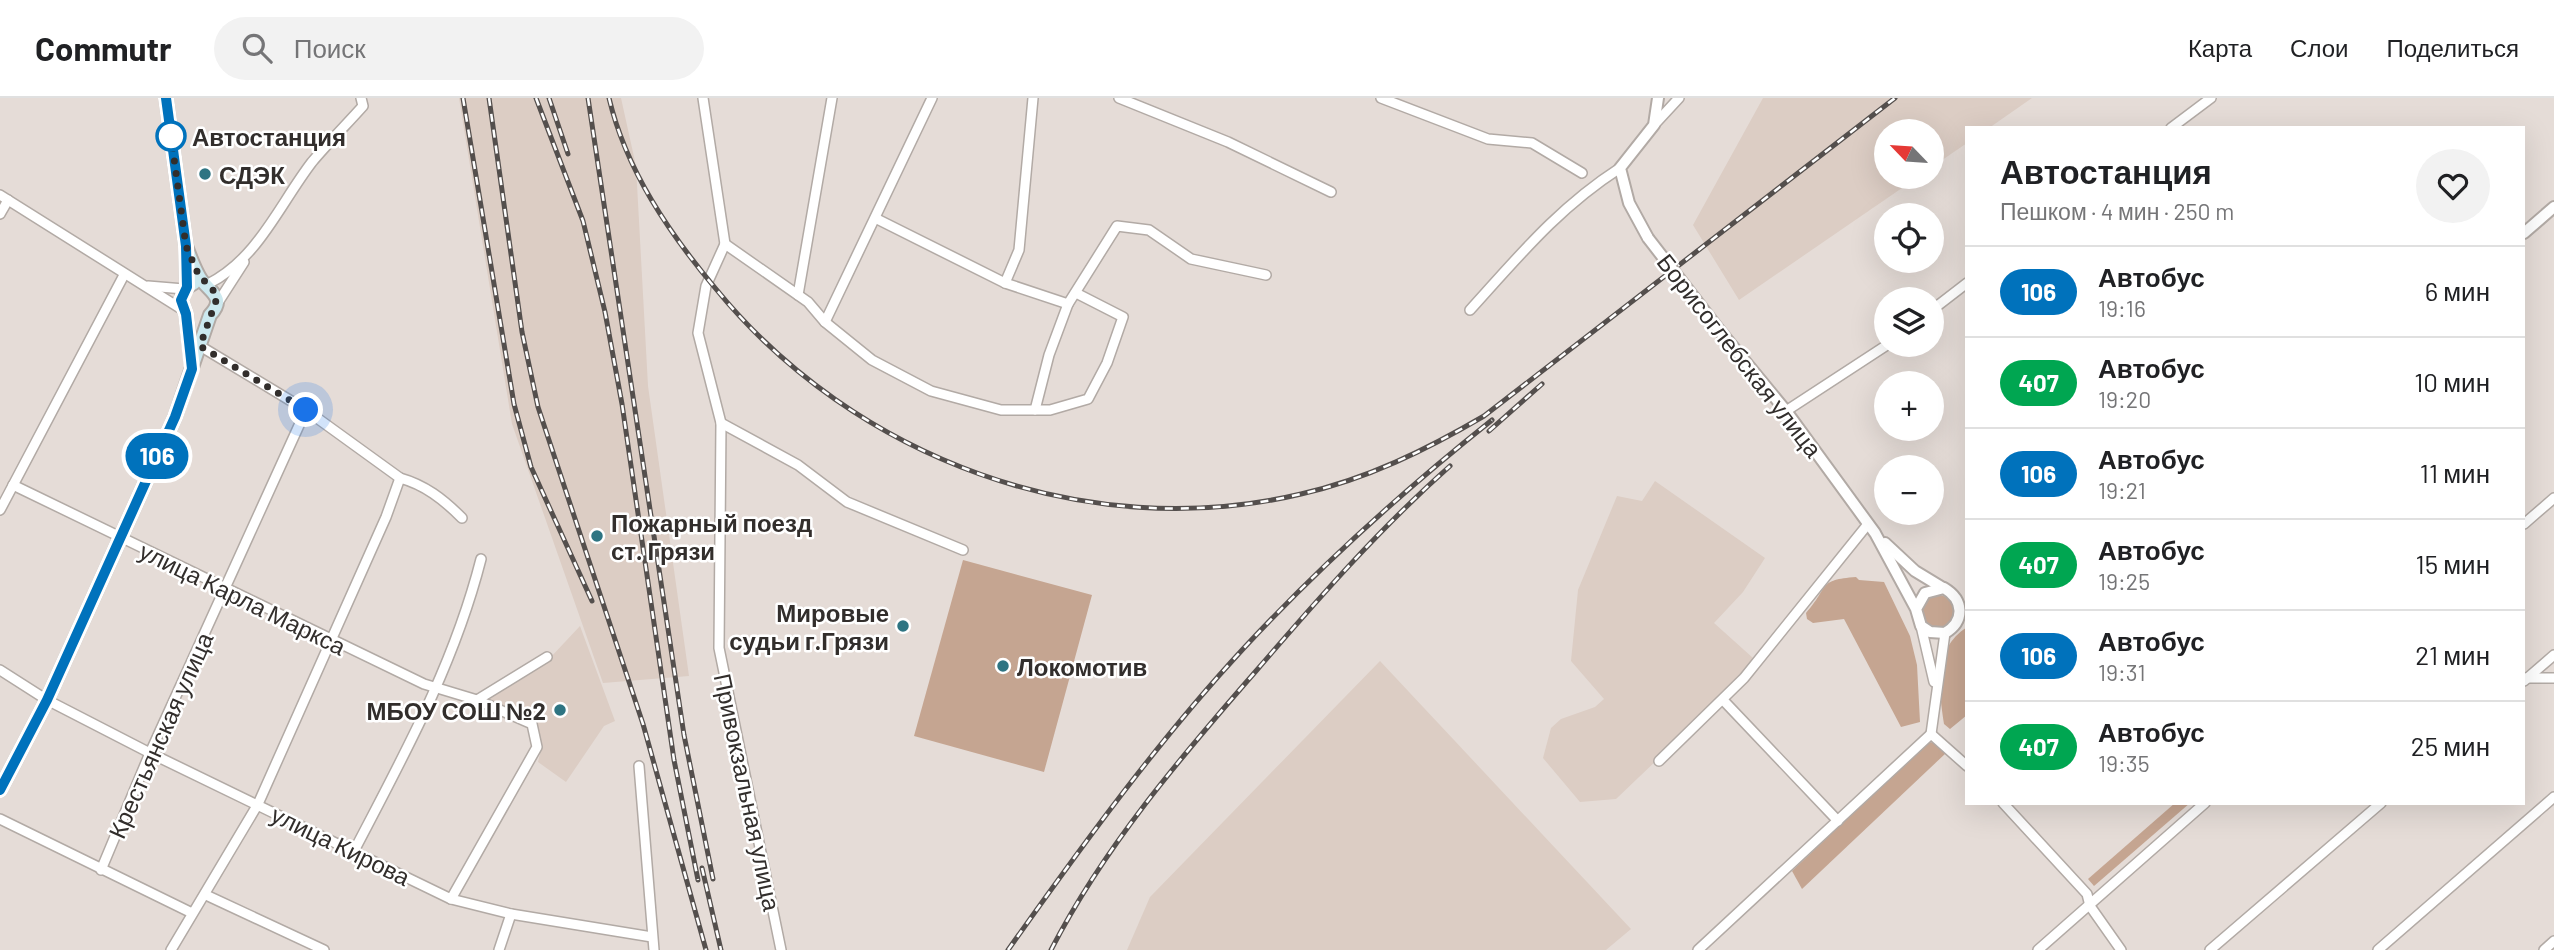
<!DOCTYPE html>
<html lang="ru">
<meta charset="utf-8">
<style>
body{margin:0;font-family:Barlow,sans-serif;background:#f2f2f2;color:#202124;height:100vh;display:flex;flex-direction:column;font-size:26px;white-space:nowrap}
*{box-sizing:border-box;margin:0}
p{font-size:23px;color:#757577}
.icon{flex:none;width:38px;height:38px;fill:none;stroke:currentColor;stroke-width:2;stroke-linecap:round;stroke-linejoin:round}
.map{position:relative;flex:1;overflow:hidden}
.drawer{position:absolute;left:1965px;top:28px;width:560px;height:679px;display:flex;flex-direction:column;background:#fff;border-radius:0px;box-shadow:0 7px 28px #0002}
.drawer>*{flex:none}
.badge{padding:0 14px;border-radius:23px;font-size:24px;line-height:46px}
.needle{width:46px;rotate:295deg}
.controls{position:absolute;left:1874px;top:21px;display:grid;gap:14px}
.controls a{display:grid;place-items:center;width:70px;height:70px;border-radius:50%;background:#fff;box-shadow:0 7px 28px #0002;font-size:35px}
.you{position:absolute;width:35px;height:35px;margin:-18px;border:5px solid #fff;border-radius:50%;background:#1a73e8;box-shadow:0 0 0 10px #1a73e833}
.map>.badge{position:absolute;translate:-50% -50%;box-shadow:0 0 0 4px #fff}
.round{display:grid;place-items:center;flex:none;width:74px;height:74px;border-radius:37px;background:#f2f2f2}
.overview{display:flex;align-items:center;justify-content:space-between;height:119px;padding:0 35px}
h1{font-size:33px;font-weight:600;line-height:52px}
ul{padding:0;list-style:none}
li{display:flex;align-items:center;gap:21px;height:91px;padding:0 35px;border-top:2px solid #e0e0e0}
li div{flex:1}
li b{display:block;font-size:26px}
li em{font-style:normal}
li .badge{min-width:77px;font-weight:700;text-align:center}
header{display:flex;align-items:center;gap:42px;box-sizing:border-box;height:98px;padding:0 35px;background:#fff;border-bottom:2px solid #e0e0e0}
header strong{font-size:33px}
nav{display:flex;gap:38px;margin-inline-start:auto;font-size:24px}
.search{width:490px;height:63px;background:#f2f2f2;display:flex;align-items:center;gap:18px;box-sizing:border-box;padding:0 24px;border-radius:38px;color:#757577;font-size:26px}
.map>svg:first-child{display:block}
.built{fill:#dccdc4}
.green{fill:#c5a591}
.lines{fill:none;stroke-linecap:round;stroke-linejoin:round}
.minor-casing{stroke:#b2aaa5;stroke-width:12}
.tertiary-casing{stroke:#b2aaa5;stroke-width:14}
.secondary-casing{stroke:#b2aaa5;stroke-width:16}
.minor{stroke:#fff;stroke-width:9}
.tertiary{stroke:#fff;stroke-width:10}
.secondary{stroke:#cce9ef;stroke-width:12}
.rail-casing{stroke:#544f4d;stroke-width:5}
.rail{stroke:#fff;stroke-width:2.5;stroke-dasharray:8;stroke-linecap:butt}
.tertiary-bridge-casing{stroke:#b2aaa5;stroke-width:14;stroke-linecap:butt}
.tertiary-bridge{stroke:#fff;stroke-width:10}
.line-casing{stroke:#fff;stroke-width:16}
.line{stroke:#0072bc;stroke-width:10}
.walk{stroke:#322e2c;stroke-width:7;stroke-dasharray:0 12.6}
.stop-dot{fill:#fff;stroke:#0072bc;stroke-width:3.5}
.poi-dot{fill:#2e7482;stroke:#fff;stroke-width:2.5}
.labels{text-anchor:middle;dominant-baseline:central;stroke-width:5;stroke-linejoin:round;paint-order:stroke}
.stop-label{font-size:24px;font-weight:bold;fill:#322e2c;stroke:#fff;text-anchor:start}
.poi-label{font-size:24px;font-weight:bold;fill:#322e2c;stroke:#fff;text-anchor:start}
.street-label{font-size:24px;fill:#322e2c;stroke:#fff}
</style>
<header>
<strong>Commutr</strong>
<div class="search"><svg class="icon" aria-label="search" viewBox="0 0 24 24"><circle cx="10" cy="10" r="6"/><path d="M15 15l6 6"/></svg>Поиск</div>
<nav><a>Карта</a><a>Слои</a><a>Поделиться</a></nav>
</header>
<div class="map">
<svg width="2554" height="852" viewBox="0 0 2554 852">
<rect width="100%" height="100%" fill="#e5dcd7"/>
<g class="built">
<path d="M459,0H621L636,68L648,288L689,578L603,585L512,326Z"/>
<path d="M1763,0H2032L1989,30H1967V45L1932,69V33H1886V79H1918L1739,202L1693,127Z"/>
<path d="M1655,383L1765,460L1743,494L1714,525L1753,560L1726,596L1616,701L1580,704L1543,660L1551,630L1561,621L1595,609L1604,601L1571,563L1578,492L1617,398L1642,403Z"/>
<path d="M580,528L615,623L604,628L566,684L538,664L541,651L534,624L485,602L549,561Z"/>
<path d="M1380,563L1631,831L1606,852H1127L1150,799Z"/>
</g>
<g class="green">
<path d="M963,462L1092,497L1044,674L914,638Z"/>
<path d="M1856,479L1859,482L1884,484L1910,538L1917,567L1920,624L1901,629L1844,521L1813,525L1807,521L1806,515C1830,488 1817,482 1856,479Z"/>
<circle cx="1938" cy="513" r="16"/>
<path d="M1967,529V617L1950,631L1944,626C1939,590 1932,552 1967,529Z"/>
<path d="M1928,644L1937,645L1946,655L1802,791L1792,773Z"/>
<path d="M2175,705H2190L2094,788L2088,781Z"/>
</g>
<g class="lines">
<g class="minor-casing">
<g id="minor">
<path d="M703,0L725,146"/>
<path d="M1119,0L1228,44L1331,94"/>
<path d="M1381,0L1488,41L1532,45L1582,75"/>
<path d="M1654,27L1679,0"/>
<path d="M2171,30L2211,0"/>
<path d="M0,97L183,212"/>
<path d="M0,116L8,102"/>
<path d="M877,121L1005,185L1068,206"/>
<path d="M725,146L706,188L698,235L721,325L719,550L781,852"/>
<path d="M725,146L808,204L825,224L872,262L931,293L1001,312H1050L1088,301L1107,265L1123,219L1076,195"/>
<path d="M1005,185L1019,152L1033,0"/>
<path d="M208,186C258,161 279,107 312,64C328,45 346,27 363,8L361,0"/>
<path d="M148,188L184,191"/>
<path d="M798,197L832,0"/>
<path d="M217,206L244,164"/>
<path d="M1470,212C1519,158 1558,110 1620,70"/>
<path d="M1932,212L1967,185"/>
<path d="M825,224L932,0"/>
<path d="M200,248L306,312L400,380C425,387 443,401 462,420"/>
<path d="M1035,312L1049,257L1068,206L1117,128L1149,132L1191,161L1266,177"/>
<path d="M1786,313L1887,247"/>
<path d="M721,325L798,367L847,404L963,452"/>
<path d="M13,387L424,586L477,602L532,626L537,649L451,801"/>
<path d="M0,412L124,177"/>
<path d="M2524,426L2554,400"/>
<path d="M1921,528L1934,584"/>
<path d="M0,572L47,602L150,655L451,801L511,816L652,839"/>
<path d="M2525,580H2554"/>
<path d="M2524,583L2554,557"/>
<path d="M477,602L547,559"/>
<path d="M1723,602L1838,723"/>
<path d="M1931,636L1945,535"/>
<path d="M1931,636L1967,668"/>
<path d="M1659,663L1744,580L1868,426"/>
<path d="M639,668L654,852"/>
<path d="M2003,705L2087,796L2090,808L2121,852"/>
<path d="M0,721L192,815"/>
<path d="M354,753C404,657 454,567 481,461"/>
<path d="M101,772L150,655L306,312"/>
<path d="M206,797L324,852"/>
<path d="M171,852L258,706L386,419L400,380"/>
<path d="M499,852L511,816"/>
<path d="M1698,852L1931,636"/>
<path d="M2038,852L2205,705"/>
<path d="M2210,852L2381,705"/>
<path d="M2378,852L2554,699"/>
<path d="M2544,852L2554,843"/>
</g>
</g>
<g class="tertiary-casing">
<g id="tertiary">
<path d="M2524,135L2554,109"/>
<path d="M1648,140L1629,105L1620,70L1654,27L1658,0"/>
<path d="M1720,233L1786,313L1875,435L1916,511L1921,528L1930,534L1945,535C1965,523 1964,502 1944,490L1925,495L1916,511"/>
<path d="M1885,445L1915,473L1943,490"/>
</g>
</g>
<g class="secondary-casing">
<g id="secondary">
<path d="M166,0L186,148L187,189"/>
<path d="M192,267L186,216L181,202L184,191L194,185"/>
<path d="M0,692L47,602L175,319L210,217C227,199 209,194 200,180C194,170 190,159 186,148"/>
</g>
</g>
<use href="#minor" class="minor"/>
<use href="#tertiary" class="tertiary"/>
<use href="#secondary" class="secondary"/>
<g class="rail-casing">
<g id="rail">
<path d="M463,0L514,306L531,369L592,503"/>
<path d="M489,0L522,234L538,309L643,626L706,852"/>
<path d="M536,0L583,123L605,214L622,306L674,662L698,782"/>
<path d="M549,0L568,56"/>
<path d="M588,0L684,637L713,781"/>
<path d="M609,0C626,72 669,135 716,191C854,360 1086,447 1301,396C1367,381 1426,352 1484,318L1895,0"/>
<path d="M1489,333L1542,286"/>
<path d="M702,770L721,852"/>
<path d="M1008,852C1081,749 1157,644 1243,551C1320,468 1403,393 1492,322"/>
<path d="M1051,852C1104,749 1180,660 1256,573C1318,501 1379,431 1450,368"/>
</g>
</g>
<use href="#rail" class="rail"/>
<g class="tertiary-bridge-casing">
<path id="tertiary-bridge" d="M1648,140L1720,233"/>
</g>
<use href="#tertiary-bridge" class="tertiary-bridge"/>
</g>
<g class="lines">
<g class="line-casing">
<path id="line" d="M0,692L47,602L175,319L192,271L186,216L181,202L187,189L186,148L166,0"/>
</g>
<use href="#line" class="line"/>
<path class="walk" d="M171,38L186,148L199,178L212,190L217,200L200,248L306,312"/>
</g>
<circle class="stop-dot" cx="171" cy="38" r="14"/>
<g class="poi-dot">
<circle cx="205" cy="76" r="7"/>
<circle cx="597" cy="438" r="7"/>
<circle cx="903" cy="528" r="7"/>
<circle cx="1003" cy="568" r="7"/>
<circle cx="560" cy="612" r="7"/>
</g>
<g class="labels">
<g class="stop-label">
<text x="192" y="38">Автостанция</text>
</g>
<g class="poi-label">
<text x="219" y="76">СДЭК</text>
<text x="611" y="424">Пожарный поезд<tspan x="611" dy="28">ст. Грязи</tspan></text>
<text x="889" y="514" text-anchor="end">Мировые<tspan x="889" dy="28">судьи г.Грязи</tspan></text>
<text x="1017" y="568">Локомотив</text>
<text x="546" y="612" text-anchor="end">МБОУ СОШ №2</text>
</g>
<g class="street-label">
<text transform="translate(1740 257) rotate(52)">Борисоглебская улица</text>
<text transform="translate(243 500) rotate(26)">улица Карла Маркса</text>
<text transform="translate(160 637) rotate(-66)">Крестьянская улица</text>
<text transform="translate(748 694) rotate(78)">Привокзальная улица</text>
<text transform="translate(341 747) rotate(26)">улица Кирова</text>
</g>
</g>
</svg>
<div class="controls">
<a><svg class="needle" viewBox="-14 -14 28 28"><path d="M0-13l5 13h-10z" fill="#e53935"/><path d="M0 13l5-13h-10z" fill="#757577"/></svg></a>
<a><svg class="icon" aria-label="locate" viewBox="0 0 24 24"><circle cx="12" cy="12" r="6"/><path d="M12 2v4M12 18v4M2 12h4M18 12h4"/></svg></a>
<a><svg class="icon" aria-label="layers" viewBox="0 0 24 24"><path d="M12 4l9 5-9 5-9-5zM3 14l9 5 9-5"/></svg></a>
<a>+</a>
<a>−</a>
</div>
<div class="you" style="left:306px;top:312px"></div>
<b class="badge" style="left:157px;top:358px;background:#0072bc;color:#fff">106</b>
<section class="drawer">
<div class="overview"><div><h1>Автостанция</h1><p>Пешком · 4 мин · 250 m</p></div><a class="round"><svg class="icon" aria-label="heart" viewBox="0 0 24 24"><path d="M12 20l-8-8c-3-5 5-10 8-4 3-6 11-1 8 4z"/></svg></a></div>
<ul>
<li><span class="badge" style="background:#0072bc;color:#fff">106</span><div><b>Автобус</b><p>19:16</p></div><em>6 мин</em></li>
<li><span class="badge" style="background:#00a651;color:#fff">407</span><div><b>Автобус</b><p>19:20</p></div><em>10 мин</em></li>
<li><span class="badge" style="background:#0072bc;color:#fff">106</span><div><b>Автобус</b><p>19:21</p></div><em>11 мин</em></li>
<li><span class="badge" style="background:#00a651;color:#fff">407</span><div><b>Автобус</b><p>19:25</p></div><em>15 мин</em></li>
<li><span class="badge" style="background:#0072bc;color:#fff">106</span><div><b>Автобус</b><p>19:31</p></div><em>21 мин</em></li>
<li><span class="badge" style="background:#00a651;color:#fff">407</span><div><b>Автобус</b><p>19:35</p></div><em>25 мин</em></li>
</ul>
</section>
</div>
